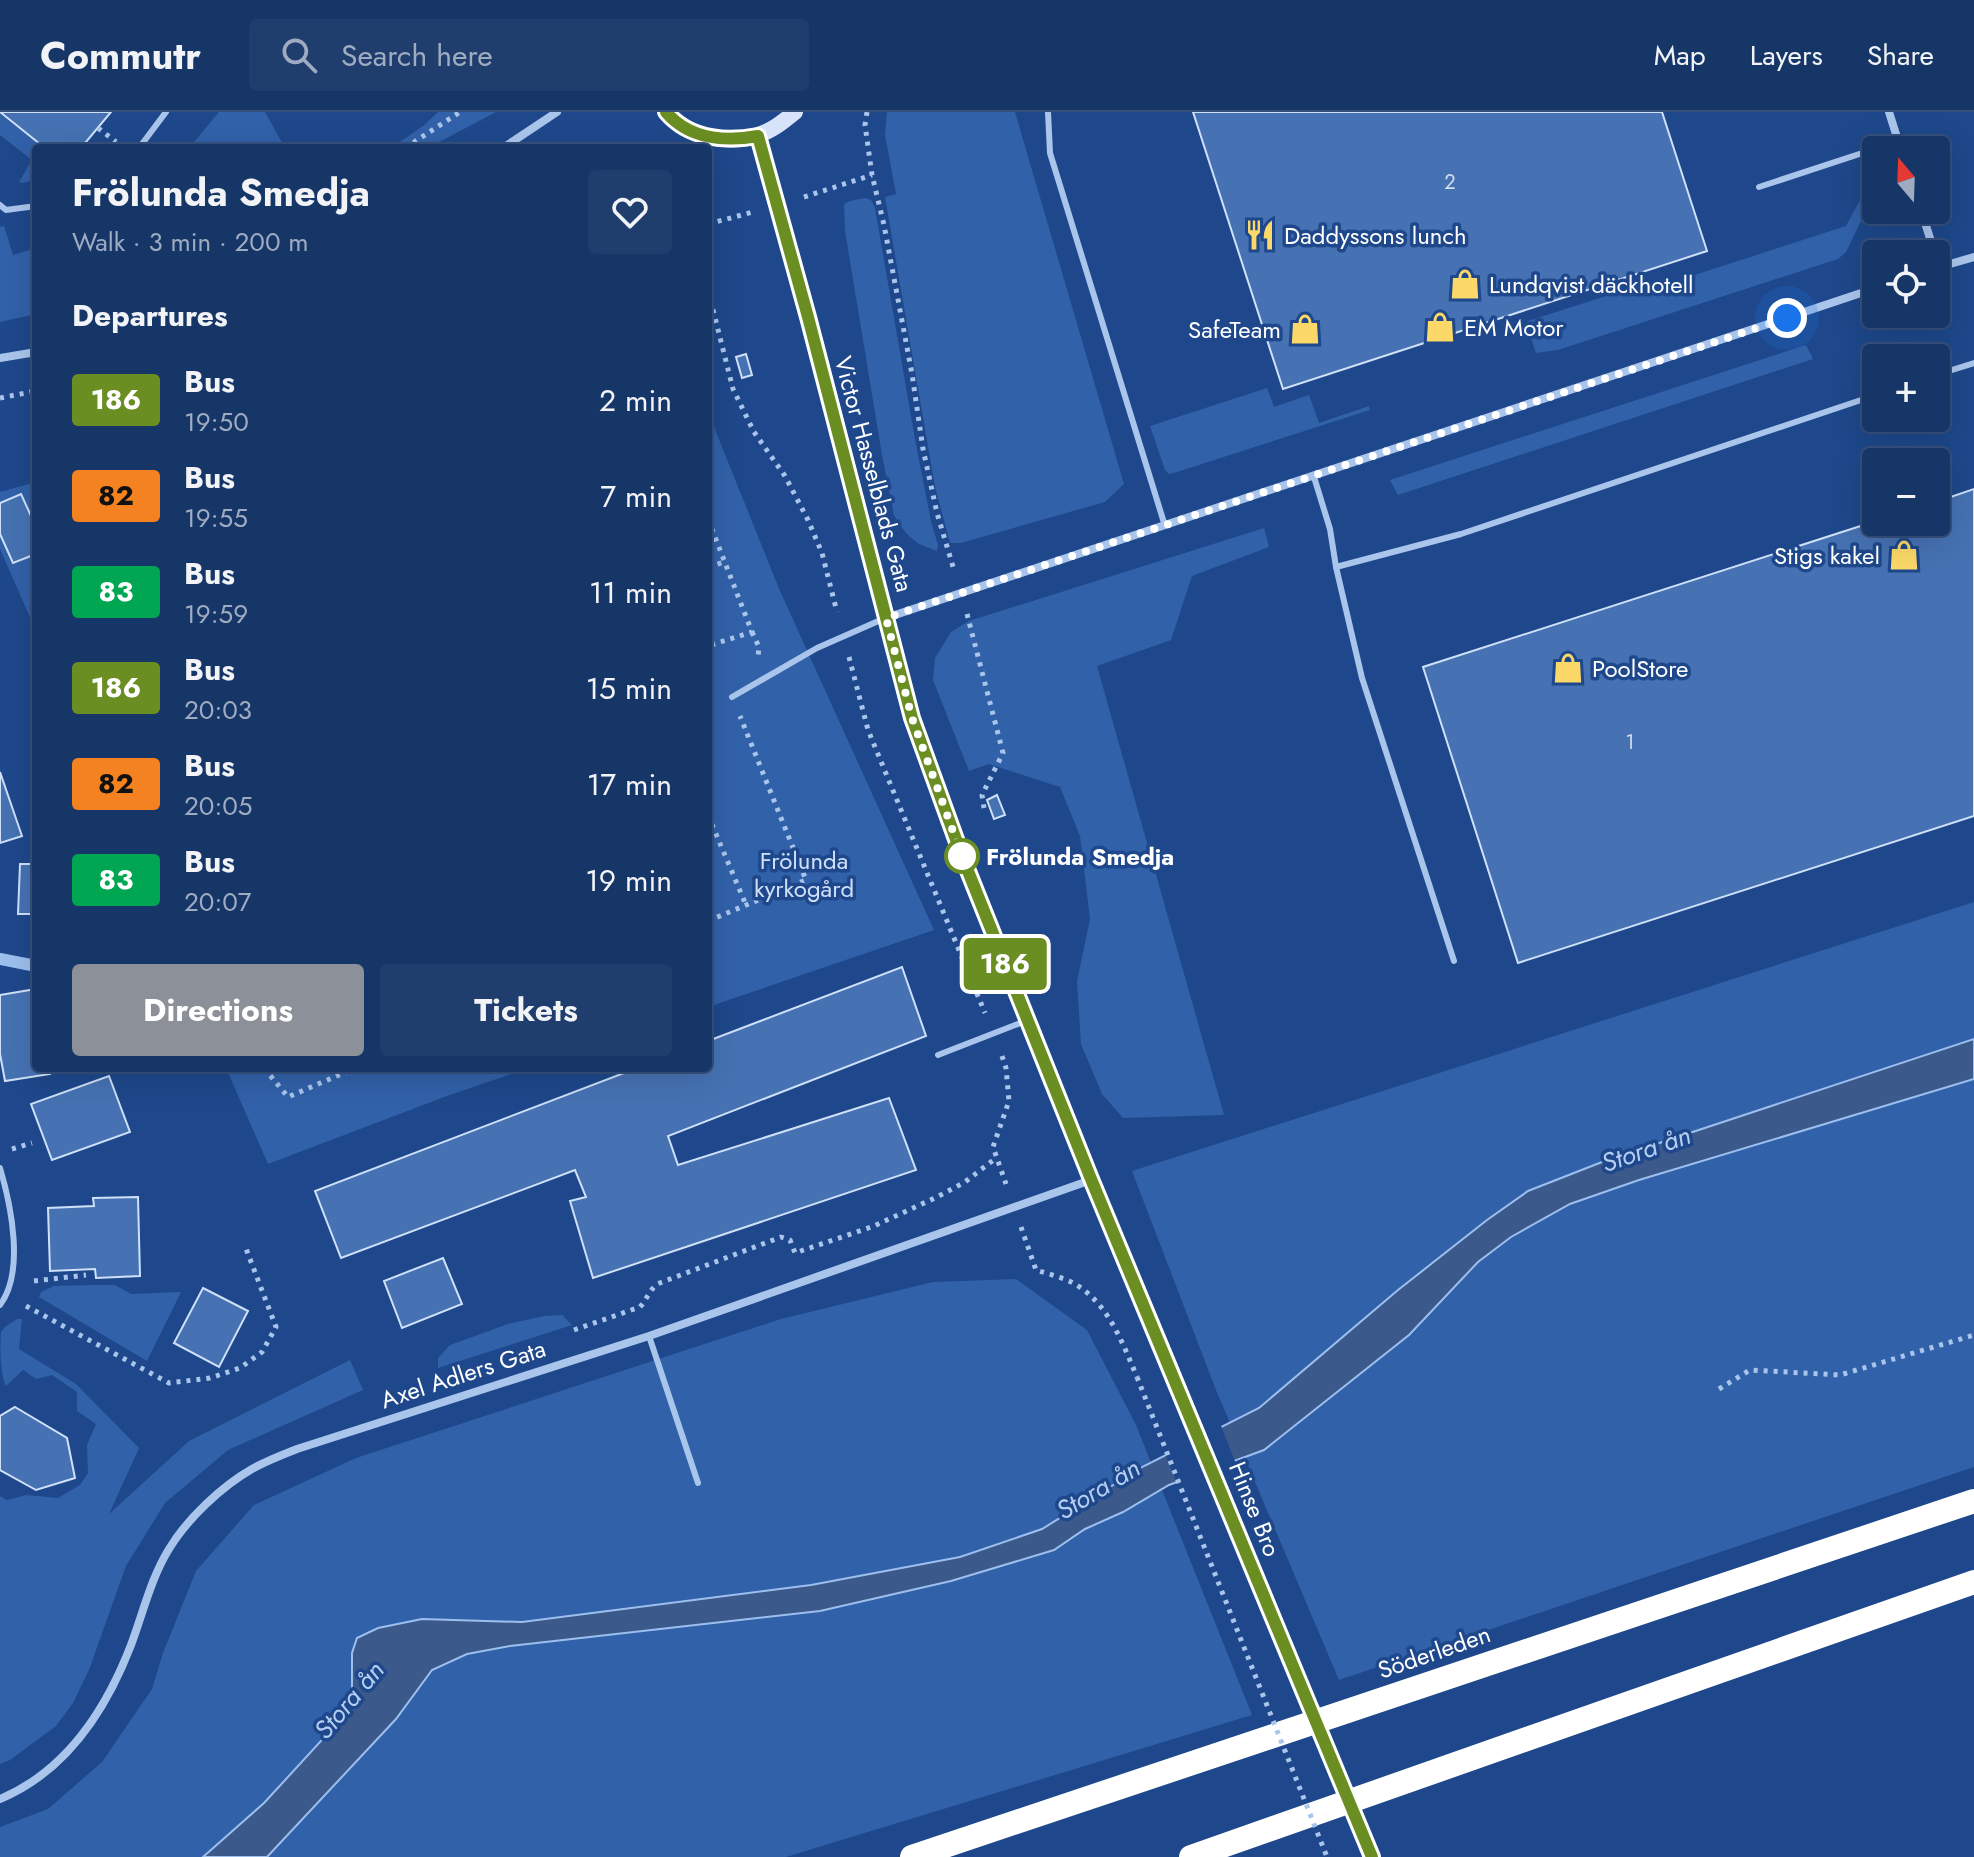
<!DOCTYPE html>
<meta charset="utf-8">
<style>
body{margin:0;font-family:Jost,sans-serif;background:#1f3e6e;color:#f1f3f6;height:100vh;display:flex;flex-direction:column;font-size:30px;white-space:nowrap}
*{box-sizing:border-box;margin:0}
p{font-size:26px;color:#9eabc0}
.icon{flex:none;width:44px;height:44px;fill:none;stroke:currentColor;stroke-width:2;stroke-linecap:round;stroke-linejoin:round}
.map{position:relative;flex:1;overflow:hidden}
.drawer{position:absolute;left:32px;top:32px;width:680px;height:928px;display:flex;flex-direction:column;background:#163668;border-radius:8px;box-shadow:0 8px 32px #0002,0 0 0 2px #35507c}
.drawer>*{flex:none}
.badge{padding:0 16px;border-radius:6px;font-size:28px;line-height:52px}
.needle{width:52px;rotate:341deg}
.controls{position:absolute;left:1862px;top:24px;display:grid;gap:16px}
.controls a{display:grid;place-items:center;width:88px;height:88px;border-radius:8px;background:#163668;box-shadow:0 8px 32px #0002,0 0 0 2px #35507c;font-size:40px}
.you{position:absolute;width:40px;height:40px;margin:-20px;border:6px solid #fff;border-radius:50%;background:#1a73e8;box-shadow:0 0 0 12px #1a73e833}
.map>.badge{position:absolute;translate:-50% -50%;box-shadow:0 0 0 4px #fff}
h2{padding:0 40px;font-size:30px;line-height:72px}
.round{display:grid;place-items:center;flex:none;width:84px;height:84px;border-radius:8px;background:#1f3e6e}
.overview{display:flex;align-items:center;justify-content:space-between;height:136px;padding:0 40px}
h1{font-size:38px;font-weight:700;line-height:60px}
.action{display:flex;gap:16px;margin-top:auto;padding:16px 40px}
.action a{flex:1;height:92px;border-radius:8px;background:#8c9099;color:#fff;font-size:32px;font-weight:700;line-height:92px;text-align:center}
.action a+a{background:#1f3e6e;color:#f1f3f6}
ul{padding:0;list-style:none}
li{display:flex;align-items:center;gap:24px;height:96px;padding:0 40px}
li div{flex:1}
li b{display:block;font-size:30px}
li em{font-style:normal}
li .badge{min-width:88px;font-weight:700;text-align:center}
header{display:flex;align-items:center;gap:48px;box-sizing:border-box;height:112px;padding:0 40px;background:#163668;border-bottom:2px solid #35507c}
header strong{font-size:38px}
nav{display:flex;gap:44px;margin-inline-start:auto;font-size:28px}
.search{width:560px;height:72px;background:#1f3e6e;display:flex;align-items:center;gap:20px;box-sizing:border-box;padding:0 28px;border-radius:8px;color:#9eabc0;font-size:30px}
.map>svg:first-child{display:block}
.green{fill:#3161a9}
.water{fill:#3b5a8b;stroke:#9dbfee;stroke-width:2}
.pier{fill:#1e488b}
.lines{fill:none;stroke-linecap:round;stroke-linejoin:round}
.stream{stroke:#9dbfee;stroke-width:12}
.building{fill:#4672b3;stroke:#cfe0f9;stroke-width:2}
.path{stroke:#aac5ec;stroke-width:5;stroke-dasharray:4 6;stroke-linecap:butt}
.lane{stroke:#aac5ec;stroke-width:6}
.street{stroke:#aac5ec;stroke-width:8}
.secondary{stroke:#d6e3f9;stroke-width:16}
.highway{stroke:#fff;stroke-width:24}
.path-bridge{stroke:#aac5ec;stroke-width:5;stroke-dasharray:4 6;stroke-linecap:butt}
.secondary-bridge{stroke:#d6e3f9;stroke-width:16}
.line-casing{stroke:#fff;stroke-width:18}
.line{stroke:#6b8e23;stroke-width:12}
.walk{stroke:#fff;stroke-width:8;stroke-dasharray:0 14.4}
.stop-dot{fill:#fff;stroke:#6b8e23;stroke-width:4}
.labels{text-anchor:middle;dominant-baseline:central;stroke-width:7;stroke-linejoin:round;paint-order:stroke}
.number-label{font-size:20px;fill:#d1dcec}
.poi-label{font-size:24px;fill:#fff;stroke:#1e488b;text-anchor:start}
.street-label{font-size:24px;fill:#fff;stroke:#1e488b}
.stop-label{font-size:24px;font-weight:bold;fill:#fff;stroke:#1e488b;text-anchor:start}
.park-label{font-size:24px;fill:#cfe0f9;stroke:#1e488b}
.water-label{font-size:26px;font-style:italic;fill:#b5cff3;stroke:#1e488b}
</style>
<header>
<strong>Commutr</strong>
<div class="search"><svg class="icon" aria-label="search" viewBox="0 0 24 24"><circle cx="10" cy="10" r="6"/><path d="M15 15l6 6"/></svg>Search here</div>
<nav><a>Map</a><a>Layers</a><a>Share</a></nav>
</header>
<div class="map">
<svg width="1974" height="1745" viewBox="0 0 1974 1745">
<rect width="100%" height="100%" fill="#1e488b"/>
<g class="green">
<path d="M219,0H265L285,36H189Z"/>
<path d="M438,0H496L428,36H391L423,14Z"/>
<path d="M887,0H1015L1124,372L1105,390L961,431H950L935,375L885,85L896,82L885,23Z"/>
<path d="M0,2L45,36H36V67L23,71L19,70L32,48L0,23Z"/>
<path d="M1860,53L1876,55V78L1846,140L1838,147L1558,238L1536,241L1528,217V209L1653,169L1673,170L1846,114L1867,76Z"/>
<path d="M865,86L871,88L875,96L915,327L931,409L938,433L937,439L919,432L909,424L902,416L894,403L882,343L845,119L844,92L850,89Z"/>
<path d="M4,114L13,143L36,136V202L0,210V115Z"/>
<path d="M1806,233L1813,247L1398,383L1390,368Z"/>
<path d="M1267,276L1274,295L1309,283L1319,311L1369,294L1370,298L1177,360L1169,362L1165,358L1150,314Z"/>
<path d="M708,300L780,479L934,818L708,895Z"/>
<path d="M36,370V519L0,437V380Z"/>
<path d="M1264,416L1269,435L1192,464L1171,528L1097,554L1224,1003L1123,1006L1102,982L1081,932L1077,869L1090,807L1080,724L1060,675L989,652L969,659L933,568L935,546L951,520L969,509Z"/>
<path d="M1974,790V1355L1339,1568L1216,1278L1132,1059Z"/>
<path d="M226,956H529L447,984L268,1052Z"/>
<path d="M1016,1167L1087,1218L1136,1313L1252,1603L786,1745H0V1715L48,1697L102,1650L152,1577L163,1541L196,1459L254,1393L356,1346L781,1207L933,1170Z"/>
<path d="M94,1173H115L131,1182L181,1180L147,1249L39,1185L41,1180L54,1174Z"/>
<path d="M562,1203L572,1213L438,1256V1246L450,1233L508,1212L544,1204Z"/>
<path d="M17,1207H22L19,1237L76,1272L139,1336L109,1402L189,1329L350,1248L363,1278L228,1338L165,1391L126,1454L89,1558L73,1591L56,1614L10,1648L0,1652V1384L7,1388L26,1383L58,1386L80,1373L88,1361L87,1333L96,1312L77,1299V1280L52,1263L36,1267L23,1258L6,1274C0,1264 0,1232 1,1220C4,1214 12,1211 17,1207Z"/>
</g>
<path class="water" d="M1974,927V967L1639,1068L1570,1092L1511,1125L1478,1150L1409,1223L1264,1338L1169,1373L1123,1400L1085,1417L1054,1438L951,1469L820,1499L510,1534L467,1542L432,1558L396,1607L267,1745H203L264,1691L321,1629L352,1583V1541L357,1526L378,1516L422,1507L522,1510L811,1473L960,1445L1042,1417L1144,1354L1259,1296L1398,1178L1487,1108L1528,1079L1602,1050Z"/>
<path class="pier" d="M1220,1311L1236,1352L1178,1374L1164,1339Z"/>
<g class="lines">
<path class="stream" d="M0,847L36,854"/>
</g>
<g class="building">
<path d="M0,0H111L81,36H45Z"/>
<path d="M1193,0H1662L1707,139L1283,277Z"/>
<path d="M746,242L752,263L742,266L736,245Z"/>
<path d="M1974,377V704L1518,851L1423,555L1876,409L1936,410V390Z"/>
<path d="M21,382L36,415V442L13,451L0,422V391Z"/>
<path d="M0,660L22,724L0,731Z"/>
<path d="M997,683L1005,703L994,707L987,688Z"/>
<path d="M20,752H36V802H18Z"/>
<path d="M902,855L926,924L668,1024L678,1053L889,986L916,1058L593,1166L570,1089L586,1085L575,1058L341,1146L315,1079L637,956H708V929Z"/>
<path d="M36,877V956H49L50,962L5,969L0,942V883Z"/>
<path d="M109,964L130,1020L52,1048L31,992Z"/>
<path d="M138,1085L140,1164L96,1166L95,1157L50,1159L48,1096L94,1094L93,1086Z"/>
<path d="M443,1146L462,1192L402,1216L384,1169Z"/>
<path d="M203,1176L248,1199L219,1255L174,1231Z"/>
<path d="M15,1295L67,1326L75,1366L36,1378L0,1358V1304Z"/>
</g>
<g class="lines">
<g class="path">
<path d="M867,0L865,13L872,63L884,113L912,262L923,337L937,401L954,458"/>
<path d="M98,16L116,30"/>
<path d="M405,36L460,0"/>
<path d="M804,85L872,63"/>
<path d="M708,112L753,100"/>
<path d="M708,178L733,277L754,320L785,364L808,408L822,441L837,500"/>
<path d="M0,286L36,279"/>
<path d="M708,407L752,520L708,534"/>
<path d="M708,455L724,450"/>
<path d="M967,502L1003,641L982,683L984,696"/>
<path d="M752,520L759,535L758,545"/>
<path d="M849,545L868,618L985,901"/>
<path d="M708,703L746,793"/>
<path d="M708,809L806,768L740,604"/>
<path d="M1002,944L1006,956L1009,989L993,1035L1006,1072"/>
<path d="M264,956L288,985L355,956"/>
<path d="M12,1037L32,1031"/>
<path d="M1021,1115L1036,1158C1048,1162 1062,1165 1073,1171C1108,1190 1122,1230 1137,1265"/>
<path d="M34,1169L86,1163"/>
<path d="M26,1194L169,1271L210,1266L240,1256L262,1240L276,1215L245,1134"/>
<path d="M574,1218L640,1195C647,1187 649,1179 657,1172L781,1125L790,1128L795,1141L874,1114L937,1085L965,1070L996,1046"/>
<path d="M1719,1277L1750,1258L1840,1263L1974,1223"/>
</g>
<g class="lane">
<path d="M1048,0L1050,41L1165,414"/>
<path d="M139,36L166,0"/>
<path d="M1759,75L1899,29"/>
<path d="M0,93L6,98L36,94"/>
<path d="M1936,263L1974,251"/>
<path d="M1314,365L1330,417L1336,455L1461,422L1876,283"/>
<path d="M1336,455L1362,566L1454,849"/>
<path d="M732,585L817,536L883,507"/>
<path d="M938,943L1028,908"/>
<path d="M0,1056C11,1093 25,1160 0,1193"/>
<path d="M649,1224L698,1371"/>
</g>
<g class="street">
<path d="M1889,0L1901,38"/>
<path d="M503,36L557,0"/>
<path d="M1921,98L1935,142"/>
<path d="M1936,156L1974,145"/>
<path d="M0,246L36,240"/>
<path d="M886,506L1876,176"/>
<path d="M0,1687C67,1659 106,1598 131,1533C143,1501 151,1466 169,1437C187,1407 222,1374 252,1357C266,1349 282,1343 297,1337L649,1224L1091,1068"/>
</g>
<g class="secondary">
<path d="M666,0C687,24 728,34 758,23C772,19 784,9 795,0"/>
<path d="M758,24L816,233L912,606L962,744L1091,1067L1167,1248"/>
</g>
<g class="highway">
<path d="M912,1745L1974,1389"/>
<path d="M1191,1745L1974,1470"/>
</g>
<path class="path-bridge" d="M1137,1265L1327,1745"/>
<path class="secondary-bridge" d="M1167,1248L1372,1745"/>
</g>
<g class="lines">
<g class="line-casing">
<path id="line" d="M666,0C689,27 725,30 758,24L808,205L912,606L962,744L1091,1067L1372,1745"/>
</g>
<use href="#line" class="line"/>
<path class="walk" d="M962,744L912,606L886,506L1787,206"/>
</g>
<defs>
<g id="restaurant-bare" transform="scale(2.4)"><path d="M-5-6h1v4h1v-4h1v4h1v-4h1v5L-1.5 .5V6h-2V.5L-5-1ZM5-6V6H3V1.5H1.5Q1.5-4 5-6Z" fill="#fbd868" stroke="#1e488b" stroke-width="2.5" paint-order="stroke"/></g>
<g id="shop-bare" transform="scale(2.4)"><path d="M-5-2.5h2.3a2.7 3.5 0 0 1 5.4 0H5L5.5 6h-11ZM-1.5-2.5h3a1.5 2.3 0 0 0-3 0Z" fill="#fbd868" stroke="#1e488b" stroke-width="2.5" paint-order="stroke"/></g>
</defs>
<g fill-rule="evenodd">
<use href="#restaurant-bare" x="1260" y="123"/>
<use href="#shop-bare" x="1465" y="172"/>
<use href="#shop-bare" x="1440" y="215"/>
<use href="#shop-bare" x="1305" y="217"/>
<use href="#shop-bare" x="1904" y="443"/>
<use href="#shop-bare" x="1568" y="556"/>
</g>
<circle class="stop-dot" cx="962" cy="744" r="16"/>
<g class="labels">
<g class="number-label">
<text x="1450" y="70">2</text>
<text x="1630" y="630">1</text>
</g>
<g class="poi-label">
<text x="1284" y="123">Daddyssons lunch</text>
<text x="1489" y="172">Lundqvist däckhotell</text>
<text x="1464" y="215">EM Motor</text>
<text x="1281" y="217" text-anchor="end">SafeTeam</text>
<text x="1880" y="443" text-anchor="end">Stigs kakel</text>
<text x="1592" y="556">PoolStore</text>
</g>
<g class="street-label">
<text transform="translate(874 362) rotate(75)">Victor Hasselblads Gata</text>
<text transform="translate(463 1262) rotate(-18)">Axel Adlers Gata</text>
<text transform="translate(1255 1397) rotate(68)">Hinse Bro</text>
<text transform="translate(1434 1540) rotate(-19)">Söderleden</text>
</g>
<g class="stop-label">
<text x="986" y="744">Frölunda Smedja</text>
</g>
<g class="park-label">
<text x="804" y="748">Frölunda<tspan x="804" dy="28">kyrkogård</tspan></text>
</g>
<g class="water-label">
<text transform="translate(1646 1037) rotate(-19)">Stora ån</text>
<text transform="translate(1098 1377) rotate(-31)">Stora ån</text>
<text transform="translate(349 1588) rotate(-50)">Stora ån</text>
</g>
</g>
</svg>
<div class="controls">
<a><svg class="needle" viewBox="-14 -14 28 28"><path d="M0-13l5 13h-10z" fill="#e53935"/><path d="M0 13l5-13h-10z" fill="#9eabc0"/></svg></a>
<a><svg class="icon" aria-label="locate" viewBox="0 0 24 24"><circle cx="12" cy="12" r="6"/><path d="M12 2v4M12 18v4M2 12h4M18 12h4"/></svg></a>
<a>+</a>
<a>−</a>
</div>
<div class="you" style="left:1787px;top:206px"></div>
<b class="badge" style="left:1005px;top:852px;background:#6b8e23;color:#fff">186</b>
<section class="drawer">
<div class="overview"><div><h1>Frölunda Smedja</h1><p>Walk · 3 min · 200 m</p></div><a class="round"><svg class="icon" aria-label="heart" viewBox="0 0 24 24"><path d="M12 20l-8-8c-3-5 5-10 8-4 3-6 11-1 8 4z"/></svg></a></div>
<h2>Departures</h2>
<ul>
<li><span class="badge" style="background:#6b8e23;color:#fff">186</span><div><b>Bus</b><p>19:50</p></div><em>2 min</em></li>
<li><span class="badge" style="background:#f58220;color:#111">82</span><div><b>Bus</b><p>19:55</p></div><em>7 min</em></li>
<li><span class="badge" style="background:#00a651;color:#fff">83</span><div><b>Bus</b><p>19:59</p></div><em>11 min</em></li>
<li><span class="badge" style="background:#6b8e23;color:#fff">186</span><div><b>Bus</b><p>20:03</p></div><em>15 min</em></li>
<li><span class="badge" style="background:#f58220;color:#111">82</span><div><b>Bus</b><p>20:05</p></div><em>17 min</em></li>
<li><span class="badge" style="background:#00a651;color:#fff">83</span><div><b>Bus</b><p>20:07</p></div><em>19 min</em></li>
</ul>
<div class="action"><a>Directions</a><a>Tickets</a></div>
</section>
</div>
